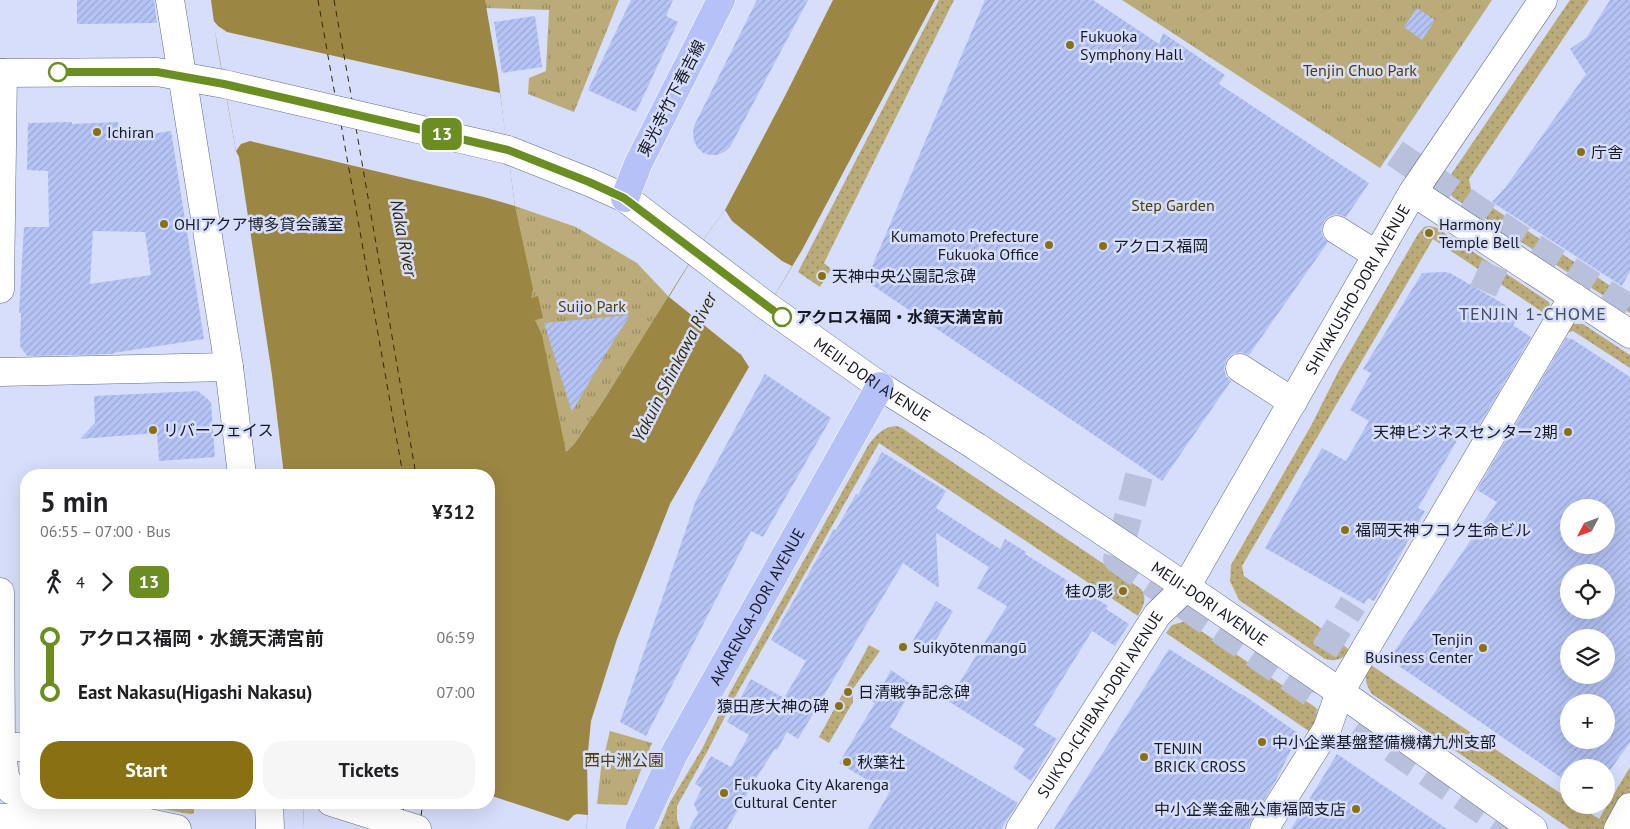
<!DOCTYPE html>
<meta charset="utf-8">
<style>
body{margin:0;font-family:"PT Sans","Noto Sans JP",sans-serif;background:#f6f6f6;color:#202124;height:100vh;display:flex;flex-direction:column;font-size:19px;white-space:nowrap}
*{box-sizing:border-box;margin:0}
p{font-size:16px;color:#757577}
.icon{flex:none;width:28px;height:28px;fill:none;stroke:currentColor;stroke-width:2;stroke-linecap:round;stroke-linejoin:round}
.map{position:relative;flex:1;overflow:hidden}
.side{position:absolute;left:20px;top:469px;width:475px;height:340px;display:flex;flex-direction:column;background:#fff;border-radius:20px;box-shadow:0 5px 20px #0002}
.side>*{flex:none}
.badge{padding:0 10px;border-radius:8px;font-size:18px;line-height:32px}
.needle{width:32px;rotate:229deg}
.buttons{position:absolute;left:1560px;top:499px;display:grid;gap:10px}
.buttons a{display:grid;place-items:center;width:55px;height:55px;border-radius:50%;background:#fff;box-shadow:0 5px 20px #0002;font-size:25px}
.map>.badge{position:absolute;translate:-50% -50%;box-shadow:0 0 0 2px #fff}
.legs{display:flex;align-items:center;gap:8px;height:55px;padding:0 20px;font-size:16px}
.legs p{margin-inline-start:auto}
.summary{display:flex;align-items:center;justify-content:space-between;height:85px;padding:0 20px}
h1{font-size:28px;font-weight:800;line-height:38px}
.action{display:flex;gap:10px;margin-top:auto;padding:10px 20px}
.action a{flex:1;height:58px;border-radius:20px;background:#897012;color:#fff;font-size:20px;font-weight:800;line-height:58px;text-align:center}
.action a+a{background:#f6f6f6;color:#202124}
ul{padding:0 20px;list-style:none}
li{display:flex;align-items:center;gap:18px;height:55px;font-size:19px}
li i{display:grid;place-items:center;width:8px;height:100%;margin:0 6px;background:currentColor}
li i::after{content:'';width:12px;height:12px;margin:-6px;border:4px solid;border-radius:50%;background:#fff}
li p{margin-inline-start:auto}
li:first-child i{background:linear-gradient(#0000 50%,currentColor 0)}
li:last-child i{background:linear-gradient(currentColor 50%,#0000 0)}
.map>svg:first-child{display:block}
.grass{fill:url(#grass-dots)}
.park{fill:url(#park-tufts)}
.water{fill:#9b8643}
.pier{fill:#d6defb}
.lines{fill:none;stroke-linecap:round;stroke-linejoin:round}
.ferry{stroke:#33290a;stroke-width:1;stroke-dasharray:6 5;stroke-linecap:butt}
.building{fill:url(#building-hatch);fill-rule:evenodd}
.minor-tunnel{stroke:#b9c0db;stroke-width:28;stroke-dasharray:28 14;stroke-linecap:butt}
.minor-casing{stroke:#626982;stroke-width:29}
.major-casing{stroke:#fff;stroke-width:29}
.minor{stroke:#fff;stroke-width:28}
.major{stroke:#b5c1f7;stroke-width:28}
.line-1-casing{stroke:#fff;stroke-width:11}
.line-1{stroke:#6b8e23;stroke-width:8}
.poi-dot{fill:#897012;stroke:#d6defb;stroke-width:2}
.stop-1-dot{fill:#fff;stroke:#6b8e23;stroke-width:2.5}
.labels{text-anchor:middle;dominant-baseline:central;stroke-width:5;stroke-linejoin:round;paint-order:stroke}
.poi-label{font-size:16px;fill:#161923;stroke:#d6defb;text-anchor:start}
.park-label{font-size:16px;fill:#4c3d04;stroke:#d6defb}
.street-label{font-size:16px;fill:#161923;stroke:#d6defb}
.stop-label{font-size:16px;font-weight:bold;fill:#161923;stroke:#d6defb;text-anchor:start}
.water-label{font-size:18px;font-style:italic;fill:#33290a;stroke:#d6defb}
.neighbourhood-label{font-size:18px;letter-spacing:1px;fill:#454c64;stroke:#d6defb}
</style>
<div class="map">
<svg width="1630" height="829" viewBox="0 0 1630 829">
<defs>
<pattern id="grass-dots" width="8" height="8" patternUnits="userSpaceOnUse" patternTransform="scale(1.25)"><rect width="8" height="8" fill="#bbab79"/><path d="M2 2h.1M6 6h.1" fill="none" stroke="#978a63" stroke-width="1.8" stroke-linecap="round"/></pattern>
<pattern id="park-tufts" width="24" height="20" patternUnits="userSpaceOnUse" patternTransform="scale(1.25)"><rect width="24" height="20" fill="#bbab79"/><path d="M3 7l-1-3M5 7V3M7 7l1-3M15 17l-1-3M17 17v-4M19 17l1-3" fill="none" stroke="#978a63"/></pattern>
<pattern id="building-hatch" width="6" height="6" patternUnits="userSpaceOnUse" patternTransform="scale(1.25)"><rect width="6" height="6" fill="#b5c3f5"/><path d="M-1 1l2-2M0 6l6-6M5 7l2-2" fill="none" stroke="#9ba7d2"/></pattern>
</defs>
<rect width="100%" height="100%" fill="#d6defb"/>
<g class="grass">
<path d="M939,0H954L824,263L831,269L820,287L798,272Z"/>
<path d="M1570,0H1589L1469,179L1472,194L1630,299V313L1454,198C1446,191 1449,181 1452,173Z"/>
<path d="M1430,226L1437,228L1549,302L1551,309L1543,321L1541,311L1433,239L1242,566L1244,576L1337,639L1350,651C1343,659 1336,662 1325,659L1239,600L1230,581L1231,565L1312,424L1338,372L1418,234L1424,227Z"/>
<path d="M1573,324H1583L1630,355V368L1573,331L1564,334L1569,326Z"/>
<path d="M897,426L902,428L1141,589C1148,599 1143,606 1138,616L879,443L735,697L707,752L677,806V819L680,829H659L670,802L702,749L729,694L869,444C876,435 884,426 897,426Z"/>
<path d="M1186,621L1315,707L1319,712L1313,734L1166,633L1172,625Z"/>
<path d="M869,645L880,651L853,689V702L829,743L819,737Z"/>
<path d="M1368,663L1569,799V805H1578L1599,819L1630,767V794L1610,829H1570L1372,694C1364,683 1365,675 1368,663Z"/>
<path d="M139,803H184L189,804L194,808V813L190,814L151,807Z"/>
</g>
<g class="park">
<path d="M482,0H619L574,112L528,94L529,78L546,71L549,10L484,8Z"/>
<path d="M1122,0H1492L1380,168Z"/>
<path d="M515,206L576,227L637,263L669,297L605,398L575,443L566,452L535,320Z"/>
<path d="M610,731L652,743L627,805L597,804L601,768Z"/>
</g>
<path class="water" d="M211,0H485L498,75L504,125L515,206L533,289L531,298L538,296L543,318L535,320L542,335L566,452L575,443L605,398L708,233L725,210L785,96L833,0H935L802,250L740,353L749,367L670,504L617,639L591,721L587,762L588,815L586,829H303L304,803L489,802V475H284L272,375L239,157L236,151L217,45Z"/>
<g class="pier">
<path d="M213,20L218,26L227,32L500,93L515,206L484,197L250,141L241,144L236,151Z"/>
<path d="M725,210L732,221L782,261L792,266L740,354L669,297L708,233Z"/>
<path d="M489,795L568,821L574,815L578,814L588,815L586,829H303L304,803L489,802Z"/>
</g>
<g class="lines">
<g class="ferry">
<path d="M318,0L335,95"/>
<path d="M334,0L352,100"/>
<path d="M341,124L403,475"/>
<path d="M356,128L416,475"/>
<path d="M403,812L405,802"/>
<path d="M421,816L423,802"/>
</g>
</g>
<g class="building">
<path d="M77,0H154L157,23L77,24Z"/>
<path d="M631,0H673L666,16L678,22L636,112L588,90Z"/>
<path d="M757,0H808L730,147L724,152L717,155H710L703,153L697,147L694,141L693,133L694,126Z"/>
<path d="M985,0H1093L1159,44L1163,33L1225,75L1219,84L1369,183L1346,217L1337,214L1329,216L1324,221L1321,230L1323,237L1328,242L1249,355L1240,352L1233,354L1227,359L1224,368L1226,376L1231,381L1162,481L866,281Z"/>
<path d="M1610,0H1630V271L1622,286L1492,202L1505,188L1586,74L1570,49L1587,37Z"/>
<path d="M1417,8L1435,20L1422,40L1404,27Z"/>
<path d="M535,16L542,67L502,73L494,22Z"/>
<path d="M72,122V124L118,122L119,139L171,131L204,339L113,353V354L27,356L20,346L21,313H19L24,227H49L48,171L27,170L28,123ZM93,231L145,232L151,275L90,284Z"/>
<path d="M1444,272L1450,273L1521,314L1513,325L1531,337L1473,436L1463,430L1418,508L1425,511L1374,601L1368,598L1364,604L1265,548L1322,448L1346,461L1369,421L1350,410L1371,373L1363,369L1422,273Z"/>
<path d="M630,315L608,350L572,412L544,323Z"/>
<path d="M1566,338L1572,339L1630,377V742L1606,776V768H1569V783L1389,659L1497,502L1477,490ZM1569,508H1606V545H1569ZM1569,572H1606V610H1569ZM1569,638H1606V675H1569ZM1569,702H1606V740H1569Z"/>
<path d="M765,374L831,418L763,537L751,531L646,736L620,722L696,500Z"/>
<path d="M198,391L211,402L215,457L159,461L157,433L80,439L95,423L94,396Z"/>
<path d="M882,452L946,491L936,508L1000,549L1005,539L1026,552L1025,554L1108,606L1106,609L1129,624L1115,646L1092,631L1034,725L1057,739L1031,781L1013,768L1025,749L948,701L1007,606L977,588L989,567L936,533L939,588L903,563L798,739L787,732L777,750L775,749L760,772L727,829H689L698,813L694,804L702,788L695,784L711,756L731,767L749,735L727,722L751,679L784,698L806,661L771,640L834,529L836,530L856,494L858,495Z"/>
<path d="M936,601L953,611L929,652L912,642Z"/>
<path d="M1169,649L1242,695V694L1299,734L1275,782L1251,821L1248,829H1054Z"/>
<path d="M891,670L914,686L890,727L1018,803L1001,829H868L889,793L839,763L875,703L870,700L881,681L884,683Z"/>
<path d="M1337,754L1447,829H1291Z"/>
</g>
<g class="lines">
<g class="minor-tunnel">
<path d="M1395,153L1510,232L1630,309"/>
<path d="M1483,291L1510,232"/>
<path d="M1139,476L1117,559L1509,829"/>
<path d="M1302,686L1353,604"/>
</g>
<g class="minor-casing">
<g id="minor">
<path d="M170,0L229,367L242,475"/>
<path id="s1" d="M0,73L157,72L224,84L508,150L589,182L625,198L768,307L880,386L977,447L1186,587L1340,692L1533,829"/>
<path d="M1413,192L1630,334"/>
<path d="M1337,230L1377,255"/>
<path d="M0,289L3,73"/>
<path d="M1240,368L1293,402"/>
<path d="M0,372L229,367"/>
<path d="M0,592L1,747L5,776L11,790L26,792"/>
<path d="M0,747H26"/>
<path d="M269,802L270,829"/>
<path d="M331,802L417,829"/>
<path d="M0,818L69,815L135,820L177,829"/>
<path id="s2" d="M1020,829L1157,615L1186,587L1413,192L1543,0"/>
<path d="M1264,829L1327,729L1340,692L1354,668L1562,315L1574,297"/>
<path d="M1618,829L1630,807"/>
</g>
</g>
<g class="major-casing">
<g id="major">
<path d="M625,198L638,164L721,0"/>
<path id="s3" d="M639,829L673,756L880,386"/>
</g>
</g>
<use href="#minor" class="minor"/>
<use href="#major" class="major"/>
</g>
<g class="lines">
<g class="line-1-casing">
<path id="line-1" d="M58,72H157L224,84L508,150L589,182L624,198L782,317"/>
</g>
<use href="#line-1" class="line-1"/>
</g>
<g class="poi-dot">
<circle cx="1070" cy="45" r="5"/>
<circle cx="97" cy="132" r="5"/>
<circle cx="1581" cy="152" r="5"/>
<circle cx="164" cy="224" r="5"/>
<circle cx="1429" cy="233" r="5"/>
<circle cx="1049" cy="245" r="5"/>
<circle cx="1103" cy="246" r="5"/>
<circle cx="822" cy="276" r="5"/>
<circle cx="153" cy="430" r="5"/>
<circle cx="1568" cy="432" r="5"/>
<circle cx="1345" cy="530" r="5"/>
<circle cx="1123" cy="591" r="5"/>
<circle cx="903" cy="647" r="5"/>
<circle cx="1483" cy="648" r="5"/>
<circle cx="848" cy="692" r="5"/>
<circle cx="839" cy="706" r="5"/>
<circle cx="1262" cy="742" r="5"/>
<circle cx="1144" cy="757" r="5"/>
<circle cx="847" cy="762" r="5"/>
<circle cx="724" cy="793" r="5"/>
<circle cx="1356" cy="809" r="5"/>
</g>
<g class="stop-1-dot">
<circle cx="58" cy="72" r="9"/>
<circle cx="782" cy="317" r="9"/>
</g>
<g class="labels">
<g class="poi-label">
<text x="1080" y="36">Fukuoka<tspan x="1080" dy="18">Symphony Hall</tspan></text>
<text x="107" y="132">Ichiran</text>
<text x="1591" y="152">庁舎</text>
<text x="174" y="224">OHIアクア博多貸会議室</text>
<text x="1439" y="224">Harmony<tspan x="1439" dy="18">Temple Bell</tspan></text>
<text x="1039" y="236" text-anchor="end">Kumamoto Prefecture<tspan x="1039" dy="18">Fukuoka Office</tspan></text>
<text x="1113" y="246">アクロス福岡</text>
<text x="832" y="276">天神中央公園記念碑</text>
<text x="163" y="430">リバーフェイス</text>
<text x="1558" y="432" text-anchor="end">天神ビジネスセンター2期</text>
<text x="1355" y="530">福岡天神フコク生命ビル</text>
<text x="1113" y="591" text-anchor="end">桂の影</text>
<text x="1473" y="639" text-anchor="end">Tenjin<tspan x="1473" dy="18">Business Center</tspan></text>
<text x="913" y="647">Suikyōtenmangū</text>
<text x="858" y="692">日清戦争記念碑</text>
<text x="829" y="706" text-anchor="end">猿田彦大神の碑</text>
<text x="1272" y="742">中小企業基盤整備機構九州支部</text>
<text x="1154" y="748">TENJIN<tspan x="1154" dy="18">BRICK CROSS</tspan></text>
<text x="857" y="762">秋葉社</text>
<text x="734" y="784">Fukuoka City Akarenga<tspan x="734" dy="18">Cultural Center</tspan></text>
<text x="1346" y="809" text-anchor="end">中小企業金融公庫福岡支店</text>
</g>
<g class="park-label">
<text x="1360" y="70">Tenjin Chuo Park</text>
<text x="1173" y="205">Step Garden</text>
<text x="592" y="306">Suijo Park</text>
<text x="624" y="760">西中洲公園</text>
</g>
<g class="street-label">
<text transform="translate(671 98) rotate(-63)">東光寺竹下春吉線</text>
<text stroke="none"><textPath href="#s2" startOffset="638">SHIYAKUSHO-DORI AVENUE</textPath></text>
<text stroke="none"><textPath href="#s1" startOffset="950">MEIJI-DORI AVENUE</textPath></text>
<text stroke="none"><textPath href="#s1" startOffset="1355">MEIJI-DORI AVENUE</textPath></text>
<text stroke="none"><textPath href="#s3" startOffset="252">AKARENGA-DORI AVENUE</textPath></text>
<text stroke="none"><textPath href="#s2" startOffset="148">SUIKYO-ICHIBAN-DORI AVENUE</textPath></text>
</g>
<g class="stop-label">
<text x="796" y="317">アクロス福岡・水鏡天満宮前</text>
</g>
<g class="water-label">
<text transform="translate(404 238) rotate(79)">Naka River</text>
<text transform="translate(674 367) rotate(-63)">Yakuin Shinkawa River</text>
</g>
<g class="neighbourhood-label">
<text x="1533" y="313">TENJIN 1-CHOME</text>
</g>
</g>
</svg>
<div class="buttons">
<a><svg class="needle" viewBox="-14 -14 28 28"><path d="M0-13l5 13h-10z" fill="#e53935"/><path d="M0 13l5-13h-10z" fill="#757577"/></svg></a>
<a><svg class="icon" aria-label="locate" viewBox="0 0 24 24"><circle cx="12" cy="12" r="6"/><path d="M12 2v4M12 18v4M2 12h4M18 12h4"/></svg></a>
<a><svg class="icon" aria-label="layers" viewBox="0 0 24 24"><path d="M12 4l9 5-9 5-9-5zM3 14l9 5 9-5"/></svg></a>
<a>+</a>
<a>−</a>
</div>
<b class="badge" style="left:442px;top:134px;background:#6b8e23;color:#fff">13</b>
<section class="side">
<div class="summary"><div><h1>5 min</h1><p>06:55 – 07:00 · Bus</p></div><b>¥312</b></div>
<div class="legs"><svg class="icon" aria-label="walk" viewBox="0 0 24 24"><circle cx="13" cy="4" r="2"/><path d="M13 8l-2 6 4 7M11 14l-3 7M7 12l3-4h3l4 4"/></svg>4<svg class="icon" aria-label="forward" viewBox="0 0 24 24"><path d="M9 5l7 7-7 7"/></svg><b class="badge" style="background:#6b8e23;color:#fff">13</b></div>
<ul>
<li><i style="color:#6b8e23"></i><b>アクロス福岡・水鏡天満宮前</b><p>06:59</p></li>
<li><i style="color:#6b8e23"></i><b>East Nakasu(Higashi Nakasu)</b><p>07:00</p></li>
</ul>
<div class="action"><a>Start</a><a>Tickets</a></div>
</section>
</div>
